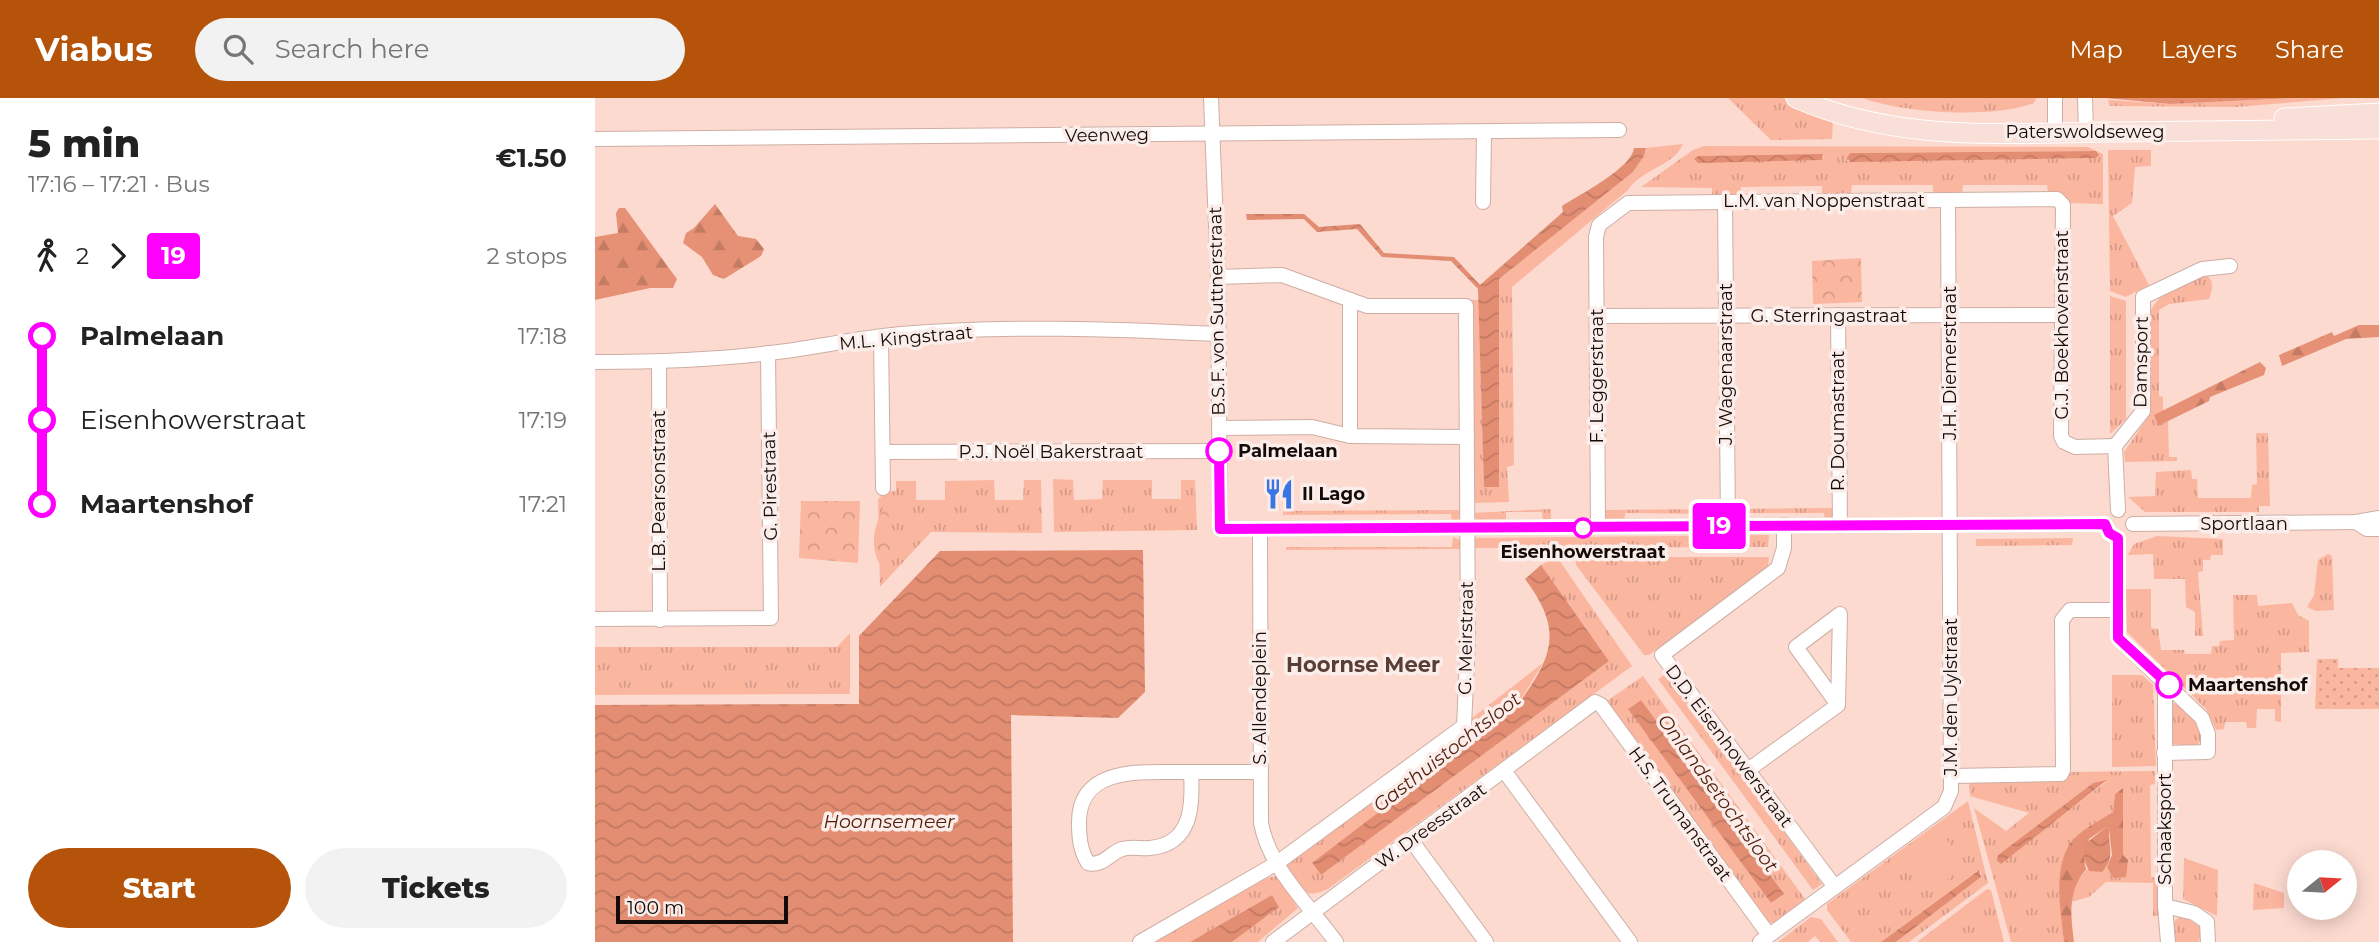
<!DOCTYPE html>
<meta charset="utf-8">
<style>
body{margin:0;font-family:Montserrat,sans-serif;background:#f2f2f2;color:#222;height:100vh;display:flex;flex-direction:column;font-size:26px;white-space:nowrap}
*{box-sizing:border-box;margin:0}
p{font-size:23px;color:#767676}
.icon{flex:none;width:38px;height:38px;fill:none;stroke:currentColor;stroke-width:2;stroke-linecap:round;stroke-linejoin:round}
.map{position:relative;flex:1;overflow:hidden}
.sheet{display:flex;flex-direction:column;background:#fff;width:595px}
.sheet>*{flex:none}
.badge{padding:0 14px;border-radius:5px;font-size:24px;line-height:46px}
.needle{width:46px;rotate:72deg}
.tools{position:absolute;left:1692px;top:752px;display:grid;gap:14px}
.tools a{display:grid;place-items:center;width:70px;height:70px;border-radius:50%;background:#fff;box-shadow:0 4px 18px #0003;font-size:35px}
.scale{position:absolute;left:21px;bottom:18px;width:172px;box-sizing:border-box;padding-left:7px;border:4px solid #140a07;border-top:0;font-size:19px;line-height:24px;white-space:nowrap;color:#140a07;-webkit-text-stroke:5px #fbede9;paint-order:stroke}
.map>.badge{position:absolute;translate:-50% -50%;box-shadow:0 0 0 4px #fff}
.legs{display:flex;align-items:center;gap:10px;height:77px;padding:0 28px;font-size:23px}
.legs p{margin-inline-start:auto}
.overview{display:flex;align-items:center;justify-content:space-between;height:119px;padding:0 28px}
h1{font-size:38px;font-weight:800;line-height:52px}
.action{display:flex;gap:14px;margin-top:auto;padding:14px 28px}
.action a{flex:1;height:80px;border-radius:42px;background:#b45309;color:#fff;font-size:28px;font-weight:800;line-height:80px;text-align:center}
.action a+a{background:#f2f2f2;color:#222}
ul{padding:0 28px;list-style:none}
li{display:flex;align-items:center;gap:24px;height:84px;font-size:26px}
li i{display:grid;place-items:center;width:10px;height:100%;margin:0 9px;background:currentColor}
li i::after{content:'';width:18px;height:18px;margin:-9px;border:5px solid;border-radius:50%;background:#fff}
li p{margin-inline-start:auto}
li:first-child i{background:linear-gradient(#0000 50%,currentColor 0)}
li:last-child i{background:linear-gradient(currentColor 50%,#0000 0)}
header{display:flex;align-items:center;gap:42px;box-sizing:border-box;height:98px;padding:0 35px;background:#b45309;color:#fff}
header strong{font-size:33px}
nav{display:flex;gap:38px;margin-inline-start:auto;font-size:24px}
.search{width:490px;height:63px;background:#f2f2f2;display:flex;align-items:center;gap:18px;box-sizing:border-box;padding:0 24px;border-radius:38px;color:#767676;font-size:26px}
main{display:flex;flex:1;min-height:0}
.map>svg:first-child{display:block}
.grass{fill:url(#grass-tufts);fill-rule:evenodd}
.forest{fill:url(#forest-firs)}
.park{fill:url(#park-crowns)}
.garden{fill:url(#garden-dots)}
.pitch{fill:#fbb6a0}
.water{fill:url(#water-waves)}
.lines{fill:none;stroke-linecap:round;stroke-linejoin:round}
.minor-casing{stroke:#ceaea4;stroke-width:16}
.major-casing{stroke:#fff;stroke-width:21}
.minor{stroke:#fff;stroke-width:14}
.major{stroke:#f8dfd7;stroke-width:19}
.line-1-casing{stroke:#fff;stroke-width:16}
.line-1{stroke:#f0f;stroke-width:10}
.stop-1-dot{fill:#fff;stroke:#f0f;stroke-width:3.5}
.labels{text-anchor:middle;dominant-baseline:central;stroke-width:7;stroke-linejoin:round;paint-order:stroke}
.street-label{font-size:18px;fill:#140a07;stroke:#fbede9}
.stop-label{font-size:18px;font-weight:bold;fill:#140a07;stroke:#fbede9;text-anchor:start}
.poi-label{font-size:18px;font-weight:bold;fill:#140a07;stroke:#fbede9;text-anchor:start}
.water-label{font-size:19px;font-style:italic;fill:#511c0b;stroke:#fbede9}
.quarter-label{font-size:21px;font-weight:bold;fill:#593e36;stroke:#fbede9}
</style>
<header>
<strong>Viabus</strong>
<div class="search"><svg class="icon" aria-label="search" viewBox="0 0 24 24"><circle cx="10" cy="10" r="6"/><path d="M15 15l6 6"/></svg>Search here</div>
<nav><a>Map</a><a>Layers</a><a>Share</a></nav>
</header>
<main>
<section class="sheet">
<div class="overview"><div><h1>5 min</h1><p>17:16 – 17:21 · Bus</p></div><b>€1.50</b></div>
<div class="legs"><svg class="icon" aria-label="walk" viewBox="0 0 24 24"><circle cx="13" cy="4" r="2"/><path d="M13 8l-2 6 4 7M11 14l-3 7M7 12l3-4h3l4 4"/></svg>2<svg class="icon" aria-label="forward" viewBox="0 0 24 24"><path d="M9 5l7 7-7 7"/></svg><b class="badge" style="background:#f0f;color:#fff">19</b><p>2 stops</p></div>
<ul>
<li><i style="color:#f0f"></i><b>Palmelaan</b><p>17:18</p></li>
<li><i style="color:#f0f"></i><span>Eisenhowerstraat</span><p>17:19</p></li>
<li><i style="color:#f0f"></i><b>Maartenshof</b><p>17:21</p></li>
</ul>
<div class="action"><a>Start</a><a>Tickets</a></div>
</section>
<div class="map">
<svg width="1784" height="844" viewBox="0 0 1784 844">
<defs>
<pattern id="grass-tufts" width="24" height="20" patternUnits="userSpaceOnUse" patternTransform="scale(1.75)"><rect width="24" height="20" fill="#fbb6a0"/><path d="M3 7l-1-3M5 7V3M7 7l1-3M15 17l-1-3M17 17v-4M19 17l1-3" fill="none" stroke="#d69b88"/></pattern>
<pattern id="forest-firs" width="22" height="20" patternUnits="userSpaceOnUse" patternTransform="scale(1.75)"><rect width="22" height="20" fill="#e69075"/><path d="M5 1l3.5 6h-7zM16 11l3.5 6h-7z" fill="#c47b64"/></pattern>
<pattern id="park-crowns" width="20" height="18" patternUnits="userSpaceOnUse" patternTransform="scale(1.75)"><rect width="20" height="18" fill="#fbb6a0"/><path d="M2 6a3 3 0 1 1 6 0M12 15a3 3 0 1 1 6 0" fill="none" stroke="#d69b88"/></pattern>
<pattern id="garden-dots" width="8" height="8" patternUnits="userSpaceOnUse" patternTransform="scale(1.75)"><rect width="8" height="8" fill="#fbb6a0"/><path d="M2 2h.1M6 6h.1" fill="none" stroke="#d69b88" stroke-width="1.8" stroke-linecap="round"/></pattern>
<pattern id="water-waves" width="16" height="10" patternUnits="userSpaceOnUse" patternTransform="scale(1.75)"><rect width="16" height="10" fill="#e38e73"/><path d="M0 5q4-4 8 0t8 0" fill="none" stroke="#c27962"/></pattern>
</defs>
<rect width="100%" height="100%" fill="#fcdad0"/>
<g class="grass">
<path d="M1133,0H1188L1238,21L1237,41L1176,42Z"/>
<path d="M1267,0H1441L1439,5C1397,21 1309,15 1267,0Z"/>
<path d="M1699,0H1748L1641,9L1515,8L1513,2L1575,6Z"/>
<path d="M1088,46C1079,68 1045,72 1033,92L917,189L919,367L912,369L914,404L876,405L874,202H884L889,388L903,389L904,181L1038,74L1049,58L1051,50Z"/>
<path d="M1109,48L1493,49L1508,56V106L1470,105L1453,95L1452,87H1368L1367,96L1338,97V87H1257L1256,96L1227,97V88L1146,89L1145,97H1117V90L1046,89L1098,52ZM1501,53V60L1252,63L1256,55ZM1229,57L1227,62L1100,63L1103,58Z"/>
<path d="M1513,52H1556V68L1540,69L1537,105L1518,118L1554,187L1531,199L1515,193Z"/>
<path d="M1609,175C1620,182 1618,191 1614,201L1574,206L1564,212V298L1568,299V313L1560,317L1563,327L1573,323L1574,359H1582V363L1530,364L1529,354L1553,319L1555,215C1563,193 1589,186 1609,175Z"/>
<path d="M1515,198L1531,203V321L1515,336Z"/>
<path d="M1661,335H1673L1675,408H1664V414H1550L1533,399L1560,398L1561,374L1596,372L1597,381H1602L1603,400H1656L1657,387L1662,386Z"/>
<path d="M458,381L478,382L479,402L507,401L508,382H557V401H586V382H600L602,432L459,434Z"/>
<path d="M399,382L400,402H428L429,382H446L447,435L336,434L285,489L283,401L291,394L301,393V383H321V402H350V383Z"/>
<path d="M1239,410L1237,420L1230,423L1229,415H1147L1146,425L1139,421L1137,411Z"/>
<path d="M956,411V425H948L947,414H911V425L883,423L876,415Z"/>
<path d="M1127,411L1125,421L1117,424V416L1030,415L1029,425H1015L1008,421L1006,412Z"/>
<path d="M865,412L864,421L857,425L856,416L688,417V413Z"/>
<path d="M1174,437L1173,449L875,450V440Z"/>
<path d="M1562,438L1628,441V457H1616L1615,462H1608V473L1603,474L1608,538H1600V514L1591,509L1590,481H1559L1558,456L1533,457L1539,446Z"/>
<path d="M858,439L865,442L866,451L691,452V449H857Z"/>
<path d="M1478,440L1477,447L1381,448V441Z"/>
<path d="M1733,456L1737,458L1739,512L1721,513L1712,509L1719,497L1723,462Z"/>
<path d="M962,459L1037,568L733,791C707,803 706,789 691,769L695,761L948,565L922,608L717,765L726,777L1014,563L946,467Z"/>
<path d="M981,459H1174L1173,468L1054,557H1049L981,467Z"/>
<path d="M1531,491H1556V530L1563,531L1566,552H1589L1590,556H1616L1617,548H1624L1625,543L1639,542L1638,497H1662L1663,508L1697,505L1703,517L1714,523V554L1686,555V624L1680,623V611H1662L1661,630H1652L1651,624H1630L1629,631L1621,632L1611,611L1532,534Z"/>
<path d="M255,535V596L0,597V549H242Z"/>
<path d="M1072,575L1227,786L1218,792L1063,581Z"/>
<path d="M1517,577H1547L1558,587L1561,668L1517,669Z"/>
<path d="M1048,578L1210,801L1178,825L1172,824L1009,605ZM1046,602L1188,796L1176,805L1034,610Z"/>
<path d="M1578,605C1591,610 1607,629 1606,643L1600,649L1578,646Z"/>
<path d="M1560,673V686L1555,687L1556,779L1565,780V818H1558V785L1511,784L1494,799L1476,804L1479,788L1491,771L1506,774L1512,769L1518,780L1528,757V690L1520,696L1518,714C1507,722 1491,729 1482,739C1457,766 1466,811 1469,844H1416L1379,710L1411,733L1434,715L1375,698L1374,682L1472,681L1473,674ZM1512,683L1406,765H1404L1403,757L1498,685Z"/>
<path d="M1373,703L1393,785L1314,844H1301L1386,779V774L1382,773L1286,844H1256L1232,812V806Z"/>
<path d="M1589,760L1623,772L1622,818L1588,801Z"/>
<path d="M682,778L703,810L663,844H637L684,809L677,797L595,844H560L665,781Z"/>
<path d="M1659,785L1689,795V810L1658,812Z"/>
<path d="M1392,791L1396,792L1409,844H1322Z"/>
<path d="M1586,817L1607,830L1604,844H1581L1577,838V826Z"/>
<path d="M1216,819L1226,821L1243,844H1225L1220,838L1213,844H1183Z"/>
</g>
<g class="forest">
<path d="M1510,0H1699L1575,6Z"/>
<path d="M120,106L143,138L161,141L169,151L166,158L129,181L118,177L107,159L88,145L91,135L99,130Z"/>
<path d="M24,110H30L82,181L78,190H55L0,202V139L23,135L21,115Z"/>
<path d="M1764,227H1784V239L1751,241L1687,268L1684,257L1737,234L1739,238Z"/>
<path d="M1665,264L1671,270L1669,277L1615,299L1614,303L1563,328L1559,317Z"/>
<path d="M1528,690V757L1533,762L1531,779L1518,780L1512,769L1517,757L1514,731L1511,729L1494,741L1489,762L1491,771C1472,794 1476,817 1479,844H1469C1466,814 1458,774 1474,747C1483,733 1504,723 1518,714L1520,696Z"/>
</g>
<g class="park">
<path d="M1266,160L1267,204L1218,206L1217,163Z"/>
<path d="M206,403H265L263,465L204,460Z"/>
<path d="M288,411L293,413L296,449L290,473C274,455 277,432 288,411Z"/>
</g>
<path class="garden" d="M1722,561H1743V570H1784V611H1720Z"/>
<path class="pitch" d="M1350,740L1371,767L1344,788L1323,760Z"/>
<g class="water">
<path d="M1039,50H1051L1049,58L1038,74L904,181V389H889L883,191L856,163L787,159L762,131L722,134L709,121L652,122L651,116H709L724,129L765,126L789,155L859,159L885,187L968,114L967,108C984,97 1037,70 1039,50Z"/>
<path d="M1501,53L1504,57L1501,60L1255,64L1252,60L1255,55Z"/>
<path d="M1228,56L1227,62L1103,65L1099,61L1103,58Z"/>
<path d="M548,452L550,594L523,620L416,617L418,844H0V607L264,606V538L345,453Z"/>
<path d="M946,467L1014,563L726,777L717,765L922,608C958,558 969,533 930,481Z"/>
<path d="M1046,602L1189,796L1176,805L1033,611Z"/>
<path d="M1512,682L1406,766L1402,763L1403,757L1498,685Z"/>
<path d="M1511,729L1514,731C1513,748 1521,760 1507,774L1494,773L1489,762L1490,746Z"/>
<path d="M1384,772L1386,779L1301,844H1286Z"/>
<path d="M677,797L684,809L637,844H595Z"/>
</g>
<g class="lines">
<g class="minor-casing">
<g id="minor">
<path d="M616,0L623,179L625,431L1510,426"/>
<path d="M1460,0V34"/>
<path d="M1490,0L1491,34"/>
<path d="M0,41L1024,32"/>
<path d="M1130,103L1133,428"/>
<path d="M888,104L889,34"/>
<path d="M755,202V338"/>
<path d="M1243,217L1245,428"/>
<path d="M1002,218L1467,217"/>
<path d="M286,239L288,390"/>
<path d="M0,264C58,264 117,262 175,255C218,250 262,240 306,236C411,227 518,231 623,236"/>
<path d="M64,264L65,522"/>
<path d="M624,330L717,329L755,338L872,339"/>
<path d="M288,354L624,353"/>
<path d="M1523,412L1520,348L1548,313V199L1607,171L1635,168"/>
<path d="M1761,424L1772,431H1784"/>
<path d="M1538,426L1761,424L1784,420"/>
<path d="M1189,427V450L1183,470L1067,557L1240,789"/>
<path d="M1003,429L1001,139L1004,127L1033,105L1462,101L1468,107L1466,338L1469,344L1480,349L1520,348"/>
<path d="M665,431L666,725C674,770 715,808 741,844"/>
<path d="M1523,440V540L1607,620L1613,636V654L1569,655"/>
<path d="M0,521L176,520L173,255"/>
<path d="M1570,585V808L1573,844"/>
<path d="M1153,672L1243,607L1245,516L1201,549L1243,607"/>
<path d="M596,674C598,708 597,746 555,750C545,751 537,748 527,751C515,755 507,769 493,765C485,752 484,739 484,724C484,669 545,674 585,674C612,674 639,674 666,674"/>
<path d="M910,674L1035,844"/>
<path d="M1357,678L1466,676L1468,672L1467,522L1475,512H1521"/>
<path d="M816,742L891,844"/>
<path d="M1570,808L1599,815L1612,824L1613,844"/>
<path d="M545,844L682,765L869,628L873,540L871,208H772L687,177L623,179"/>
<path d="M678,844L1000,604L1006,607L1174,837"/>
<path d="M1165,844L1349,709L1356,693L1353,102"/>
</g>
</g>
<g class="major-casing">
<g id="major">
<path d="M1201,0C1304,45 1409,35 1519,34C1607,33 1696,32 1784,31"/>
<path d="M1689,20L1784,15"/>
</g>
</g>
<use href="#minor" class="minor"/>
<use href="#major" class="major"/>
</g>
<g class="lines">
<g class="line-1-casing">
<path id="line-1" d="M624,353L625,431L1510,426L1514,435L1523,440V540L1574,587"/>
</g>
<use href="#line-1" class="line-1"/>
</g>
<defs>
<g id="restaurant-bare" transform="scale(2.415)"><path d="M-5-6h1v4h1v-4h1v4h1v-4h1v5L-1.5 .5V6h-2V.5L-5-1ZM5-6V6H3V1.5H1.5Q1.5-4 5-6Z" fill="#3975e3" stroke="#fbede9" stroke-width="2.5" paint-order="stroke"/></g>
</defs>
<g fill-rule="evenodd">
<use href="#restaurant-bare" x="684" y="396"/>
</g>
<g class="stop-1-dot">
<circle cx="624" cy="353" r="12"/>
<circle cx="988" cy="430" r="9"/>
<circle cx="1574" cy="587" r="12"/>
</g>
<g class="labels">
<g class="street-label">
<text x="1490" y="34">Paterswoldseweg</text>
<text transform="translate(512 37) rotate(-1)">Veenweg</text>
<text x="1229" y="103">L.M. van Noppenstraat</text>
<text transform="translate(622 213) rotate(-91)">B.S.F. von Suttnerstraat</text>
<text x="1234" y="218">G. Sterringastraat</text>
<text transform="translate(1467 227) rotate(-90)">G.J. Boekhovenstraat</text>
<text transform="translate(311 240) rotate(-5)">M.L. Kingstraat</text>
<text transform="translate(1546 264) rotate(-89)">Damsport</text>
<text transform="translate(1355 265) rotate(-90)">J.H. Diemerstraat</text>
<text transform="translate(1131 266) rotate(-90)">J. Wagenaarstraat</text>
<text transform="translate(1002 278) rotate(-90)">F. Leggerstraat</text>
<text transform="translate(1243 323) rotate(-90)">R. Doumastraat</text>
<text x="456" y="354">P.J. Noël Bakerstraat</text>
<text transform="translate(175 388) rotate(-91)">G. Pirestraat</text>
<text transform="translate(64 393) rotate(-90)">L.B. Pearsonstraat</text>
<text x="1649" y="426">Sportlaan</text>
<text transform="translate(871 540) rotate(-89)">G. Meirstraat</text>
<text transform="translate(1356 599) rotate(-90)">J.M. den Uylstraat</text>
<text transform="translate(665 600) rotate(-90)">S. Allendeplein</text>
<text transform="translate(1134 648) rotate(53)">D.D. Eisenhowerstraat</text>
<text transform="translate(1085 716) rotate(54)">H.S. Trumanstraat</text>
<text transform="translate(836 728) rotate(-36)">W. Dreesstraat</text>
<text transform="translate(1570 731) rotate(-90)">Schaaksport</text>
</g>
<g class="stop-label">
<text x="643" y="353">Palmelaan</text>
<text x="988" y="454" text-anchor="middle">Eisenhowerstraat</text>
<text x="1593" y="587">Maartenshof</text>
</g>
<g class="poi-label">
<text x="707" y="396">Il Lago</text>
</g>
<g class="water-label">
<text transform="translate(852 654) rotate(-38)">Gasthuistochtsloot</text>
<text transform="translate(1123 695) rotate(54)">Onlandsetochtsloot</text>
<text x="294" y="723">Hoornsemeer</text>
</g>
<g class="quarter-label">
<text x="768" y="566">Hoornse Meer</text>
</g>
</g>
</svg>
<div class="tools">
<a><svg class="needle" viewBox="-14 -14 28 28"><path d="M0-13l5 13h-10z" fill="#e53935"/><path d="M0 13l5-13h-10z" fill="#767676"/></svg></a>
</div>
<div class="scale">100 m</div>
<b class="badge" style="left:1124px;top:428px;background:#f0f;color:#fff">19</b>
</div>
</main>
